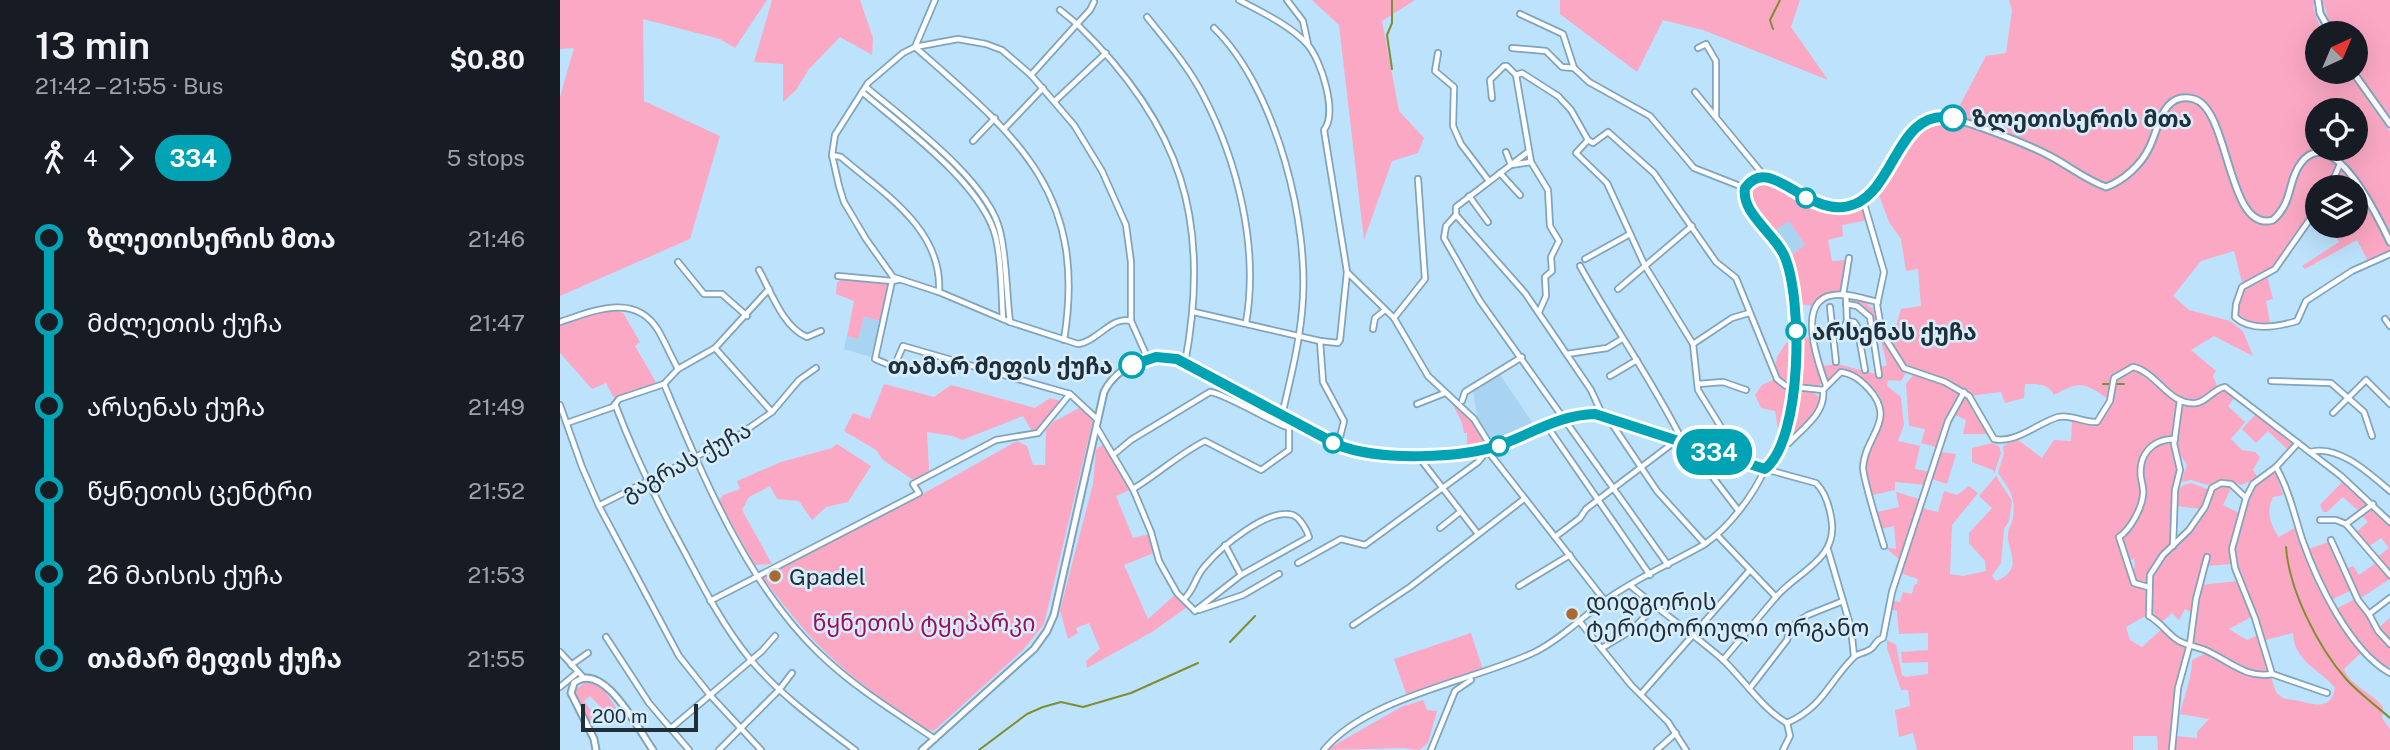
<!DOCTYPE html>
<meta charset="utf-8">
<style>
body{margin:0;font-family:"Public Sans","Noto Sans Georgian",sans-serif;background:#20242c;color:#f1f3f6;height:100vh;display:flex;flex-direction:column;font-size:26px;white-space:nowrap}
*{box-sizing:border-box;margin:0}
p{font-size:23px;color:#9ea1a6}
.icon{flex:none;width:38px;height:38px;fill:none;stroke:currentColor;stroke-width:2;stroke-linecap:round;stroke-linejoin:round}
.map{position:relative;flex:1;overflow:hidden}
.panel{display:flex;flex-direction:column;background:#171b24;width:560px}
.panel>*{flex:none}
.badge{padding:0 14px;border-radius:23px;font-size:24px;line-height:46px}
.needle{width:46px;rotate:44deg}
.buttons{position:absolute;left:1745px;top:21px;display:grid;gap:14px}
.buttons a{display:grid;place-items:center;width:63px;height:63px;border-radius:50%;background:#171b24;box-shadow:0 7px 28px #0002;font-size:35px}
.scale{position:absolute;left:21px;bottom:18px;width:117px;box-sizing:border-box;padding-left:7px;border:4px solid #1f2e37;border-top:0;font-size:19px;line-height:24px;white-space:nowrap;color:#1f2e37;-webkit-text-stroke:5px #d6edfd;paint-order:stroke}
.map>.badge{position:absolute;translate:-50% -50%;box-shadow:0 0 0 4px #fff}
.legs{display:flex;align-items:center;gap:10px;height:77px;padding:0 35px;font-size:23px}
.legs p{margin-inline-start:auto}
.headline{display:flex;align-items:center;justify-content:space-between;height:119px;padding:0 35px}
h1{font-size:38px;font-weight:600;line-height:52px}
ul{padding:0 35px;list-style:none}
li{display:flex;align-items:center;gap:24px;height:84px;font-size:26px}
li i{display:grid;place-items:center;width:10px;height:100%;margin:0 9px;background:currentColor}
li i::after{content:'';width:18px;height:18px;margin:-9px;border:5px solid;border-radius:50%;background:#171b24}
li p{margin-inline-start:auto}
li:first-child i{background:linear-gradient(#0000 50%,currentColor 0)}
li:last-child i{background:linear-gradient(currentColor 50%,#0000 0)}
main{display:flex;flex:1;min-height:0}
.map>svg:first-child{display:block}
.built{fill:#a8d4f2}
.green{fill:#fba8c4;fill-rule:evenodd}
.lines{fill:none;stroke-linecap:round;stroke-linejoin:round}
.stream{stroke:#7f8e31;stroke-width:2}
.minor-casing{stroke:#80a4bd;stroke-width:8}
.major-casing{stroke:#80a4bd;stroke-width:9}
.minor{stroke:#fff;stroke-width:4.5}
.major{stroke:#fff;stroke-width:5}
.line-1-casing{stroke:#fff;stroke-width:16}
.line-1{stroke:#00a3b4;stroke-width:10}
.stop-1-dot{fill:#fff;stroke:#00a3b4;stroke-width:3.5}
.poi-dot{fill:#a96933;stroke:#d6edfd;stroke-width:2.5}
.labels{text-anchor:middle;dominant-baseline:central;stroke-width:5;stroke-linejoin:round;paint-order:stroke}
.stop-label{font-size:23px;font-weight:bold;fill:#1f2e37;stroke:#d6edfd;text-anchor:start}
.street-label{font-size:23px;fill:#1f2e37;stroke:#d6edfd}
.poi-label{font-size:23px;fill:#1f2e37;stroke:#d6edfd;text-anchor:start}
.park-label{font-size:23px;fill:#9e0f57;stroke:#d6edfd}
</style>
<main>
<section class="panel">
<div class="headline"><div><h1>13 min</h1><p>21:42 – 21:55 · Bus</p></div><b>$0.80</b></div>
<div class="legs"><svg class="icon" aria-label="walk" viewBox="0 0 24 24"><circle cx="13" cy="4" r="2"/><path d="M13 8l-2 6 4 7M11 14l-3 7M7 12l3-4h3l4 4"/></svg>4<svg class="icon" aria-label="forward" viewBox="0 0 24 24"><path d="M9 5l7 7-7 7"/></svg><b class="badge" style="background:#00a3b4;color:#fff">334</b><p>5 stops</p></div>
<ul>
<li><i style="color:#00a3b4"></i><b>ზლეთისერის მთა</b><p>21:46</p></li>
<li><i style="color:#00a3b4"></i><span>მძლეთის ქუჩა</span><p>21:47</p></li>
<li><i style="color:#00a3b4"></i><span>არსენას ქუჩა</span><p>21:49</p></li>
<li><i style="color:#00a3b4"></i><span>წყნეთის ცენტრი</span><p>21:52</p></li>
<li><i style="color:#00a3b4"></i><span>26 მაისის ქუჩა</span><p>21:53</p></li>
<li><i style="color:#00a3b4"></i><b>თამარ მეფის ქუჩა</b><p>21:55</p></li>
</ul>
</section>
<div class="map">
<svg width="1830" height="750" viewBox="0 0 1830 750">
<rect width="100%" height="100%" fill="#bce2fc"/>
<g class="built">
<path d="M1229,220L1245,245L1228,257L1213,232Z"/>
<path d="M304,317L321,321L311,357L284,349L287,336L298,339Z"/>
<path d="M938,372L976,428L934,443L917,417L913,390Z"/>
</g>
<g class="green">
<path d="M0,0H207L175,48L160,39L83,19L84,101L160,136L130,239L0,296V97L14,48L0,49Z"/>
<path d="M212,0H300L313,38L312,55L280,37L249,69L236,90L223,102V64L194,62Z"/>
<path d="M752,0H855L822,21L839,111L864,138L858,153L832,161L804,240L779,25Z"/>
<path d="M1000,0H1240L1231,27L1268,80L1143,30L1103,20L1077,72L1000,14Z"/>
<path d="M1449,0H1754L1753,7L1762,33H1757V72H1788L1830,132V240L1824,230L1830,242V254L1808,261L1797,240L1745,269L1742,266L1779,242L1770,226H1796V187H1774L1770,184L1768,187H1757V206L1747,213L1748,218L1715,267L1683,286L1674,251L1641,261L1613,296L1629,310L1670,321L1683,331L1693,356L1654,336L1631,350L1656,371L1653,376L1658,388L1636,403C1629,402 1621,402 1614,397C1596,385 1583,356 1558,374L1572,368L1586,373L1619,402L1614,438L1587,446C1575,467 1583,473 1582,494C1581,508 1569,529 1558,537L1574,585L1586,588L1589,604L1587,615L1566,627L1570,640L1582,647L1603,628L1620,644H1628L1629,648L1610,750H1598L1597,736H1573V750H1357L1353,733L1339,737L1335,710L1350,706L1348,690H1341L1327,648V640L1336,645L1342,675L1346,677L1368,674V662L1342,663L1341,652L1368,650V633L1339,634L1337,611L1330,609L1333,601L1340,602L1343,592L1352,594L1354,585L1357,584L1358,579L1340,573L1362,508L1378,512L1384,491L1397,495L1409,486L1418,493L1392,525L1390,574L1403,576L1426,571L1425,561L1409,543V533L1432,508L1419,496L1436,476L1452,501L1449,521L1444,529L1441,563L1432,576L1436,581C1466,569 1446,550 1448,534C1448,529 1452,524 1453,518C1456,498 1450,489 1438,473L1444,453L1443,446L1457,439L1482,458L1494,440L1511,441L1512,421L1508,418L1533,424C1558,411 1545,392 1558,375L1551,384L1548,399C1524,382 1520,381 1494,395C1488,383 1477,384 1465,384L1464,398L1445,403L1441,392L1409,396L1385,382L1344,368L1329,338L1333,336L1341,309L1361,306L1358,269L1346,271L1341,239L1329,222L1316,187C1334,159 1353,110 1393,118L1426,56L1446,53L1452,10ZM1757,110H1796V149H1757Z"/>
<path d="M1762,0H1830V122L1796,71V33H1774Z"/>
<path d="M1200,180C1244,180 1241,224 1301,203L1308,220L1282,225L1283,236L1268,240L1272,261L1287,260L1281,293L1265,296L1253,306L1239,304L1228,257L1245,245L1229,221L1213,232L1190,209L1188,189Z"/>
<path d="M1707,276L1713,299L1706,301L1710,323L1693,325L1679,319L1677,308L1683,290Z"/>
<path d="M282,279L330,284L321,321L304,317L298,339L287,336L294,301L276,294L277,283Z"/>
<path d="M1290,297L1303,301L1313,309L1319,328L1337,361L1347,371L1341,381L1328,380L1327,386L1341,397L1344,425L1338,441L1360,446L1355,469L1371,472L1367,485L1335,482V490L1313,495L1305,475V464L1322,424L1324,407L1318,393L1297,374L1277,370L1267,382L1263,366L1277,364L1316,374H1323L1321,367L1327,365L1321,341H1316L1308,312L1290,302Z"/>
<path d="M57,311L63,313L80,342L75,346L97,384L55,400L46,383L32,389L0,353V326L40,312Z"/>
<path d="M1239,337L1251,338L1263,381L1258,388L1237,385Z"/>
<path d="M1233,341L1231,393L1222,437L1218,429L1215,411L1201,408L1195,395L1202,385L1213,380L1217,357L1226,343Z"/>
<path d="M1354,374L1382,382L1402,393L1379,448L1361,443L1365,429L1349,426L1346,384Z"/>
<path d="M324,384L374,397L391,385L475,408L490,398L501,401L479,431L473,433L463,416L402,440L393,436L367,432L369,471L355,481L323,460L316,450L284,431L293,413L310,419Z"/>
<path d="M1237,390L1252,392L1262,399L1258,409L1227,439Z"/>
<path d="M1667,390L1675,397L1668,406L1685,422L1671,439L1682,450L1695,452L1700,457L1693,470L1698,478L1681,485L1668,480L1651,486L1631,480L1621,482L1627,465L1616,448L1622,404C1641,408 1644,402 1658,391Z"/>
<path d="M1404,395L1415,408L1427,434H1403L1406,420L1393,414Z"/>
<path d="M889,397L913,421L925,441L920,446L907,448V433H904L902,423Z"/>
<path d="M521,407L533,420L484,624L463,650L374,731C361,730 348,717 337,709C275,667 246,636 202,576L361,495L457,441L467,446L473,465H485L486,430L493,422Z"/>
<path d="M1696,414L1736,444L1729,451L1708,431L1696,443L1682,429Z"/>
<path d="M1610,441L1617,473L1612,546C1600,556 1588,568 1586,584L1575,583L1569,567L1575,568L1574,558L1568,562L1561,538C1572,531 1582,510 1584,496C1589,471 1570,447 1610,441Z"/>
<path d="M546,443L570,490L556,496L573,538L590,534L596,552L564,565L588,619L617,593L630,605L592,632L527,668L526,661L540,649L529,623L516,628L518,633L508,639L500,610L533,484L536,449Z"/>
<path d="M1432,443L1439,446L1441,453L1434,474L1433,470L1412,462V448Z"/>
<path d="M277,444L311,466L288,502L266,507L252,520L239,501L217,499L210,486L189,497L182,510L212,564L195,565L159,501L163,495L180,489L177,481L221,462L272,448Z"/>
<path d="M1380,452L1396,454L1387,484L1372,479Z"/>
<path d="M1715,471L1723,495L1713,497C1706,511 1710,525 1719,537L1736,527L1743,551L1771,541L1792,590L1767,602L1772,611L1795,599L1816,630L1830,618V666L1827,669L1804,650L1784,669C1789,685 1813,693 1823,707L1822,718L1830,729V750H1613L1617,736L1637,738V732L1649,719L1620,714C1624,695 1632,679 1632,660L1646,653C1668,660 1685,681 1710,675C1714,682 1713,690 1719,695C1724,700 1730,699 1735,700C1753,704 1771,712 1775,688C1759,668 1734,662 1733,633L1705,640L1681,580L1674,549L1687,499L1695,485Z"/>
<path d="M1783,481L1811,504L1800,512L1783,497L1767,512H1763L1760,505Z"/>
<path d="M1631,483L1650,490L1641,509L1616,506V491L1624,485Z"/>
<path d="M1664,484L1672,486L1663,505L1679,513L1670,551L1672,564L1646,566L1649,556L1646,555L1632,613L1625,609L1619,620L1612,613L1602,622L1591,615L1592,575L1603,558L1633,528L1654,490Z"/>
<path d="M1336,492L1363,500L1342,562L1325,547L1336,549L1334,526L1320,529L1317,512L1339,507Z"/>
<path d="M1813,506L1830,524V572L1817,557L1829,548L1821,538L1808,547L1796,532L1808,522L1801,515Z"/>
<path d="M1817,562L1830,579L1799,599L1786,569L1793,566L1799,575Z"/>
<path d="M1677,581L1693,616L1669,629L1687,640L1698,635L1709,673C1683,677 1656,654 1633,642L1637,599L1641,585Z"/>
<path d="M911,633L923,670L847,696L834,659Z"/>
<path d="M28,681L42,687L57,709L44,717L38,708L40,706L30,696L24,701L39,721L32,725L17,700L16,689Z"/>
<path d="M863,700L867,710L877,711L868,743L859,750L844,748L766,750L841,707Z"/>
</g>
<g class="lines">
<g class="stream">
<path d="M1213,29L1210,20L1220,0"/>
<path d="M832,69L827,35L832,23V0"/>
<path d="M1543,384H1564"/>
<path d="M1726,547C1729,590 1758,647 1786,679C1799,693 1815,705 1830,718"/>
<path d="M670,642L695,616"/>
<path d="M419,750L467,714L483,707L501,702L523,707L571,693L638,663"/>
</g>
<g class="minor-casing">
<g id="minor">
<path d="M375,0L355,47C456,136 528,191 504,340"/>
<path d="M679,0C701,12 730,25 747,44C761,59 778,113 764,130L787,272L834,318L868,376L914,419L932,448"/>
<path d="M727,0L743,21L748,44"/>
<path d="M500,10L517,24L530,10L534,2"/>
<path d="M960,14L1003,34L1014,68L1029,82L1090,116L1134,168L1185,188"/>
<path d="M587,17C607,42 628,66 643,95C678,162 699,248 686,323"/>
<path d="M654,28C716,88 751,226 742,311C739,345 730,381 722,415"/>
<path d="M952,48L986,51L1002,67L1014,68"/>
<path d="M1138,48L1146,44L1156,61V117"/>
<path d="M878,53L875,71L894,87L893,126L901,144L929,181"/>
<path d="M471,75L517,24C621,125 652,220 625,363"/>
<path d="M306,87C346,121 428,180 440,231C447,260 446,291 450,322"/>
<path d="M302,92C344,128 423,184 436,238C442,264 441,292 443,319"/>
<path d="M1135,92L1205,177"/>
<path d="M932,98L930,80L944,66H947L956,75"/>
<path d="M495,101L546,53"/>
<path d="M445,128L483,88"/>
<path d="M1028,140L1033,143L1048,132L1094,173L1156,262L1176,278L1217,379L1226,386L1263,390"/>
<path d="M1028,140L1016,153L1047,183L1085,266L1133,344L1138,390L1182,461"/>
<path d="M413,141L435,118"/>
<path d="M969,151L896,207V215L886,226L884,238L920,301L1108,565"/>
<path d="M946,152L951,165L971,162"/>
<path d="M272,155L281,157C323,193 383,229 379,292"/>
<path d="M940,173L960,195"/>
<path d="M1770,187L1780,164"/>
<path d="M909,196L928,222"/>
<path d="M1303,200L1324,272L1317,305L1321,328L1327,341L1344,368L1385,382L1409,396L1434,439C1455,444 1478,423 1498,417C1511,414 1524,423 1537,422L1550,401L1554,378L1573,367C1597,372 1609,406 1636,403C1647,402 1653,389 1665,387L1781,476L1830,522"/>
<path d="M1757,209L1715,269L1682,287L1676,304L1675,317C1691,332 1717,327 1737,321L1746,301L1792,271L1830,254"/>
<path d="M896,215L965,293L1031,390L1042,414"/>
<path d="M1025,259L1070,234"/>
<path d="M118,262L144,294H162L187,316"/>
<path d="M1020,266C1053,326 1093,381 1123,442"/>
<path d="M199,270C211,292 223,327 247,337L261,331"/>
<path d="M278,276L332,281"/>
<path d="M338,280L332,281L315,359L334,367L343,346L510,394L538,420"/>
<path d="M1058,289L1132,226"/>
<path d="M1283,295L1289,258"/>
<path d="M1286,304L1297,306L1310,317L1319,375"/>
<path d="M1270,307L1276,362"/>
<path d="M634,312L760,341L778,343L780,340L787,272"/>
<path d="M979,312L986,296L985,277L992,271L991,257L999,241L990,226L988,190L971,162L956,75L962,73L998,96L1011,110L1028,140"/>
<path d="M834,318L865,279L858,179"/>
<path d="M1825,319L1830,326"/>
<path d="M571,321C552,315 537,342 518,344L450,322L379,292L333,277L306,239L284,202L279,186L272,155L275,135L308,83L343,53L355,47L398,39L426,44L442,50L471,75L514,125L542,171L566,225L571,262V321L588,359"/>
<path d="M1287,321L1294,322L1297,326L1305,370"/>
<path d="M0,322C33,311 75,292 98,330C105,342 111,356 118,369"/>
<path d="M813,329L815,318L825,310"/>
<path d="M1271,335L1282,331L1287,321L1286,295"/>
<path d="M760,341L763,382L784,421L778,445"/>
<path d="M1133,344L1172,318L1189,313"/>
<path d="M1007,354L1047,348L1062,339"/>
<path d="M1050,376L1077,360"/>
<path d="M1711,381L1771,383L1804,412L1812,436"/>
<path d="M104,384C142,474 187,585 260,654C294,687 335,712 375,739"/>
<path d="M1138,384L1163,382L1186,390"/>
<path d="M1266,385C1258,363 1235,299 1274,295C1288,293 1304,299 1318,302"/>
<path d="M902,401L905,392L962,357"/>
<path d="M55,404C74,454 97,502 123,549C143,587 163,626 190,659C220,695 258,722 295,750"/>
<path d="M857,404L885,393"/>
<path d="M0,405L22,467L39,506L119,656L150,695L201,750"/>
<path d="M212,412L239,380L256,368"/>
<path d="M1773,413L1806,380L1830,404"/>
<path d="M1052,419V424L1097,491L1145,544"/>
<path d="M7,423L53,407L59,399L104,384L118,369L155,348L209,289"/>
<path d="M987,426L1090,575"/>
<path d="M537,428L573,489L591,532L599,561L617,593L635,611"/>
<path d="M1223,443H1229C1244,427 1266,413 1263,390L1281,372C1293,374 1299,379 1308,388C1338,420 1305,435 1303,467C1303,477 1320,533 1324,546"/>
<path d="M1738,443L1716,467L1693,484L1686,498L1672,549L1675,568L1695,618L1712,674L1767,693"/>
<path d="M1144,449L1138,458L1178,510"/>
<path d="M927,450L1045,601"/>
<path d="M1750,452C1778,444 1809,473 1830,491"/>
<path d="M553,455L571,440L650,392C663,393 707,419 724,426L729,427L733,421"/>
<path d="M858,456L918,534"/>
<path d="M1716,467C1729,490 1734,514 1742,539C1757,582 1790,651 1830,673"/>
<path d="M573,489C598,474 619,454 645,441L701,470L729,450V427"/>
<path d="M1686,498L1671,484L1661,483L1652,488L1645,507L1629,530L1603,555L1590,575L1589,616C1602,623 1608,635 1619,641C1626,645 1637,647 1645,650C1668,660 1686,679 1712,674"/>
<path d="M40,505L179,435L212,412L155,348"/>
<path d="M1760,520H1776L1786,524L1830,575"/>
<path d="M1786,524L1813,504"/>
<path d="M880,528L900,512"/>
<path d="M1157,535L1216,597"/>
<path d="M995,537L1020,518L1026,509L1117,440"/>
<path d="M1771,540L1798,600L1809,614L1830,598"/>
<path d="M665,545L681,575"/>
<path d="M1613,546L1615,490L1620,470L1614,444L1620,400"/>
<path d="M1268,550L1291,628L1294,656"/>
<path d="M738,563L781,539L805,545L918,462L927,451"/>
<path d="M959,586L1010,555"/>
<path d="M1071,586C1100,611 1132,633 1161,658C1183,678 1201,708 1227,723"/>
<path d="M1588,587L1574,583L1559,537C1570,530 1582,508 1583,495C1584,490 1582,483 1581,478C1578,456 1591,439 1615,439"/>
<path d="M625,598C635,588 635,577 645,566C660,548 708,507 733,515C740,518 747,530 749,537L681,575L635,611"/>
<path d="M150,601L359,493L353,484L436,440L478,433L510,394"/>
<path d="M639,610L683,595L719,574"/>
<path d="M1809,614L1818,631L1830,644"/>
<path d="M1020,622L1071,685L1108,722L1126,750"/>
<path d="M793,625L850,587L964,499"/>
<path d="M46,637L89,703L129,750"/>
<path d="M1042,648L1072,630L1096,605"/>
<path d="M0,652L23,677"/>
<path d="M11,665L28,653"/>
<path d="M0,687L18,672"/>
<path d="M1190,688L1227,640L1230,629L1237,622L1248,615L1283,601"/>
<path d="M1082,693L1190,570"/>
<path d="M1227,723C1263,707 1268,683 1293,658C1298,652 1306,654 1312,648C1317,643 1316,640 1323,638L1332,592L1388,421L1404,392"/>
<path d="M110,729L202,651L215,636"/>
<path d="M159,750L219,690L232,673"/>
<path d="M764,750C807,697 914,681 975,652C1000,639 1021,619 1043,602C1074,579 1112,563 1145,544C1169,527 1193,496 1205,469L1256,483C1265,492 1269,505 1271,517C1280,559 1238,571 1216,597C1198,618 1181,639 1163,660"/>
<path d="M871,750L895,691L911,680"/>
<path d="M1097,750L1116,733"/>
<path d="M1223,750L1230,736L1227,723"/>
<path d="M1612,750L1618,688L1630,644L1636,599L1647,557"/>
</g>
</g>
<g class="major-casing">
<g id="major">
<path d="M1758,0L1760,13L1771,33"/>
<path d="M1793,72L1830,124"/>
<path d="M36,750L34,739L11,693L14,683C43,659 78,729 93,750"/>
<path d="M362,750L474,649L487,631L494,615L544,392C557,366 589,353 617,359L778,445C818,461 903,459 943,444C972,433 1003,414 1035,414L1205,469C1243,438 1243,297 1224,255C1214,232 1181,213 1185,188L1194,178C1227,170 1249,213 1282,208C1318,203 1333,157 1352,132C1358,125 1366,119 1374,117C1392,113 1471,146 1490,156C1509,166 1526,180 1546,187C1563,181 1581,165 1589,148C1599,129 1602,90 1634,99C1670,109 1667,234 1713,220C1734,201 1727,181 1741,163C1773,120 1820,221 1830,242"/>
</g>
</g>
<use href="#minor" class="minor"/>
<use href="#major" class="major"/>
</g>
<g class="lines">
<g class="line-1-casing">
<path id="line-1" d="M572,365L596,357L617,359L778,445C818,461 902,459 943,444C972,433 1003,414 1035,414L1205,469C1243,438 1243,297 1224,255C1213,232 1181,213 1185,188C1211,151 1249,223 1295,204C1336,187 1338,107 1393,118"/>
</g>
<use href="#line-1" class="line-1"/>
</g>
<g class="stop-1-dot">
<circle cx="1393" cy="118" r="12"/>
<circle cx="1246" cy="198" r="9"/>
<circle cx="1236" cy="331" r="9"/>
<circle cx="572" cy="365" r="12"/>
<circle cx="773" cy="443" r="9"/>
<circle cx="939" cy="446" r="9"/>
</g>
<g class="poi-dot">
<circle cx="215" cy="576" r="7"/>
<circle cx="1012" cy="614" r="7"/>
</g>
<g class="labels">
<g class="stop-label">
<text x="1412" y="118">ზლეთისერის მთა</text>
<text x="1252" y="331">არსენას ქუჩა</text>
<text x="553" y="365" text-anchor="end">თამარ მეფის ქუჩა</text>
</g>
<g class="street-label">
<text transform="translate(126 461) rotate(-28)">გაგრას ქუჩა</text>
</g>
<g class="poi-label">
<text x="229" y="576">Gpadel</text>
<text x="1026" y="601">დიდგორის<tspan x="1026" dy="26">ტერიტორიული ორგანო</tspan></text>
</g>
<g class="park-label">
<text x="364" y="622">წყნეთის ტყეპარკი</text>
</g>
</g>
</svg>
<div class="buttons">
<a><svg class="needle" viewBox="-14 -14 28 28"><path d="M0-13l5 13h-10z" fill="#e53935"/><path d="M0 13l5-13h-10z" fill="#9ea1a6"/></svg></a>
<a><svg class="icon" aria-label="locate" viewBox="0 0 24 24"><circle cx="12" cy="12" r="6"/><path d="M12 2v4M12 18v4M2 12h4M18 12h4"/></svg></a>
<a><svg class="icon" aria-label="layers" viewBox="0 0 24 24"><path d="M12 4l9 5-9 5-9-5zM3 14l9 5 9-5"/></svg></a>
</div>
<div class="scale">200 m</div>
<b class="badge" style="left:1154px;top:452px;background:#00a3b4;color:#fff">334</b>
</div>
</main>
